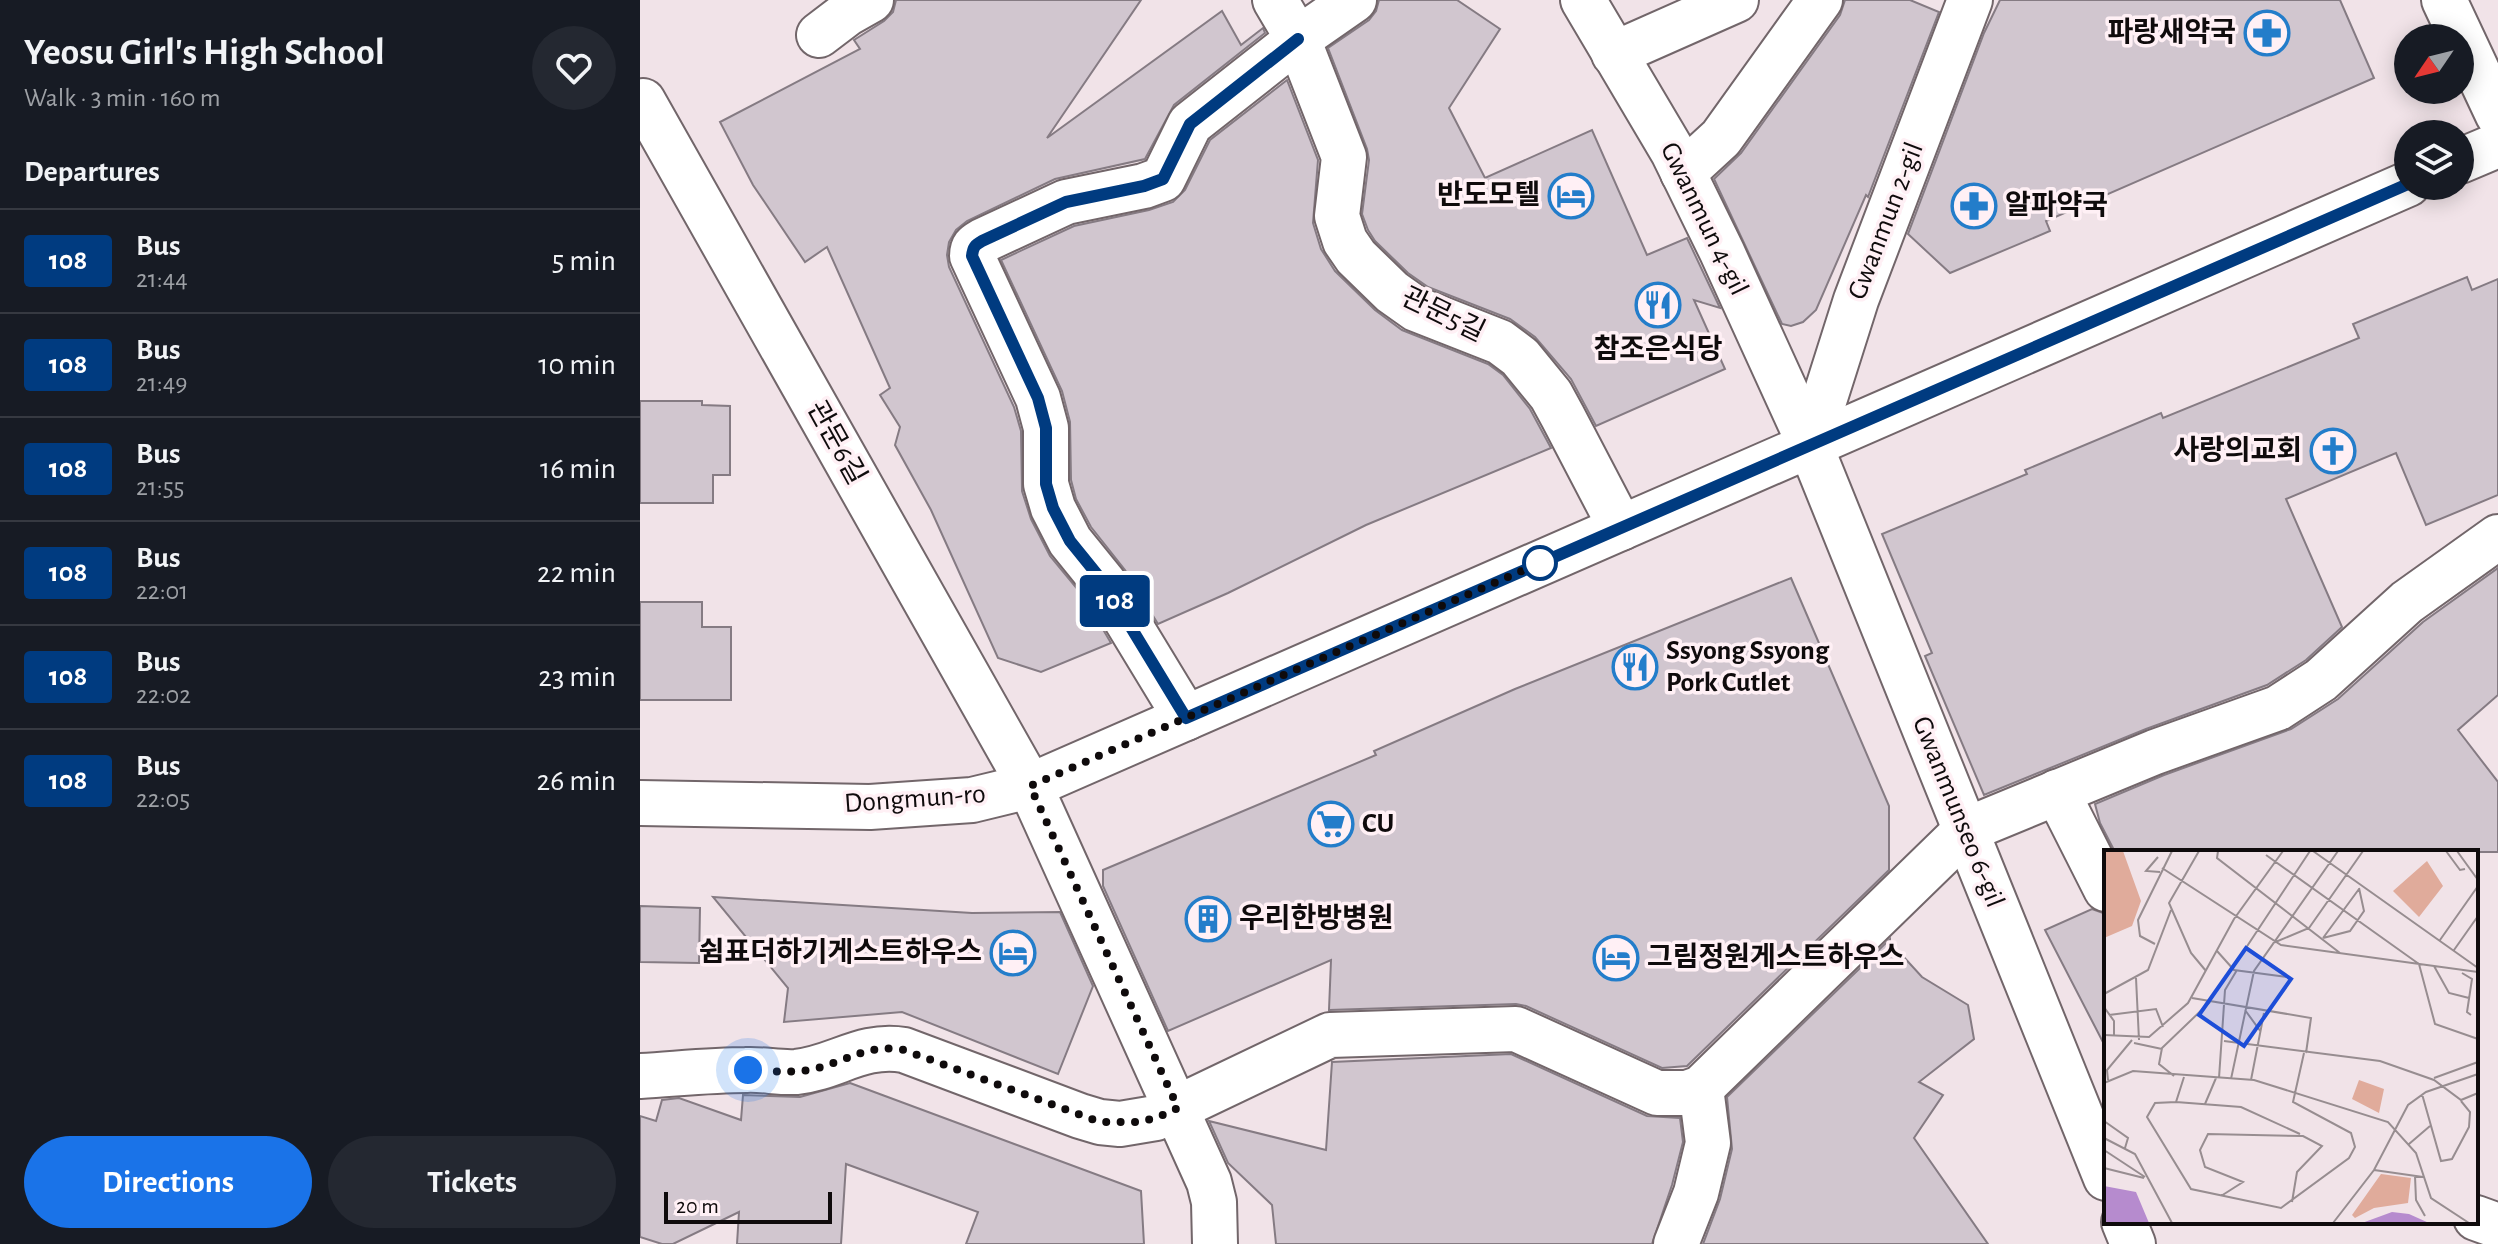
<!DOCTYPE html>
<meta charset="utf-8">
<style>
body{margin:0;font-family:"Alegreya Sans","Noto Sans KR",sans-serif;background:#242831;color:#f1f3f6;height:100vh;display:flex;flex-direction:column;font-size:30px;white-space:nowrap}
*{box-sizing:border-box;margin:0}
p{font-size:26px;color:#9ea1a6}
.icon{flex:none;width:44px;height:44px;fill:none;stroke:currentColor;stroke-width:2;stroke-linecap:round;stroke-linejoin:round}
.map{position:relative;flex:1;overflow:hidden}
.panel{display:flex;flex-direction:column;background:#171b24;width:640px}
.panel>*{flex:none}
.badge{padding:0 16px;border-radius:6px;font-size:28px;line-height:52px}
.needle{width:52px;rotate:235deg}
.fabs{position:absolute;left:1754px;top:24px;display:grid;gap:16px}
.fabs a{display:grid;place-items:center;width:80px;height:80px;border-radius:50%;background:#171b24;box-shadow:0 4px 20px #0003;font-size:40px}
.scale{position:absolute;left:24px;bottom:20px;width:168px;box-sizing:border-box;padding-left:8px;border:4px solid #0f0b0c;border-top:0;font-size:22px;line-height:28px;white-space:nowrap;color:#0f0b0c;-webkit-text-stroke:6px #fff0f5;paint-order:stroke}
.you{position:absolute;width:40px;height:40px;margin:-20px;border:6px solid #fff;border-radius:50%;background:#1a73e8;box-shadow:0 0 0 12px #1a73e833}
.map>.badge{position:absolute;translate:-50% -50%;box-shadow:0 0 0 4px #fff}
h2{padding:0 24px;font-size:30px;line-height:72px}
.round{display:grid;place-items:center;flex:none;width:84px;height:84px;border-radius:42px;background:#242831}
.overview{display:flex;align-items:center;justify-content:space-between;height:136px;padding:0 24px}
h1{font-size:38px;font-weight:600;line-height:60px}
.primary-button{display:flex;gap:16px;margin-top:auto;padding:16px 24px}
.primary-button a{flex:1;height:92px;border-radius:48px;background:#1a73e8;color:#fff;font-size:32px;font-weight:600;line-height:92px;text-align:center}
.primary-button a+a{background:#242831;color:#f1f3f6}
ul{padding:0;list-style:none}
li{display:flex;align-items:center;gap:24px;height:104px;padding:0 24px;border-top:2px solid #363941}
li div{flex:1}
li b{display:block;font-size:30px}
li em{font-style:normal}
li .badge{min-width:88px;font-weight:700;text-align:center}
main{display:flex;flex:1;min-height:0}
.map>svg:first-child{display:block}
.building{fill:#d1c6cf;stroke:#857b83;stroke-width:2}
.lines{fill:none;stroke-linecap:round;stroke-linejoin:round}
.minor-casing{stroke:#72666a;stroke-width:48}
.minor{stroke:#fff;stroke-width:44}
.line-casing{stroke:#fff;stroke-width:18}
.line{stroke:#003b80;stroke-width:12}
.walk{stroke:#0f0b0c;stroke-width:8;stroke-dasharray:0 14.4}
.stop-dot{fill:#fff;stroke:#003b80;stroke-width:4}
.labels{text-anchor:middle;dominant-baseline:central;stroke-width:7;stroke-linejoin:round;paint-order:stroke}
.poi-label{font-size:28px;font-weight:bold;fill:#0f0b0c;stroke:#fff0f5;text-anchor:start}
.street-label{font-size:28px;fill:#0f0b0c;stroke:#fff0f5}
.inset-road{fill:none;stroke:#978d90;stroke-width:2}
.view{fill:#1d4ed8;fill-opacity:0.15;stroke:#1d4ed8;stroke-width:4}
.inset-edge{fill:none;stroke:#0f0b0c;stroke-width:4}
</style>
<main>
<section class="panel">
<div class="overview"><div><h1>Yeosu Girl's High School</h1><p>Walk · 3 min · 160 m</p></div><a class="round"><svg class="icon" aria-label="heart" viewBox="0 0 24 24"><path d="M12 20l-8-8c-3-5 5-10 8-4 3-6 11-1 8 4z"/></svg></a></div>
<h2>Departures</h2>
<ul>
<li><span class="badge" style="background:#003b80;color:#fff">108</span><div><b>Bus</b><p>21:44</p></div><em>5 min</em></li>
<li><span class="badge" style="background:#003b80;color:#fff">108</span><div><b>Bus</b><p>21:49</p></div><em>10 min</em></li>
<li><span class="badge" style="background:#003b80;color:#fff">108</span><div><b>Bus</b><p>21:55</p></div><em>16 min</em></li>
<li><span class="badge" style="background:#003b80;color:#fff">108</span><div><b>Bus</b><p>22:01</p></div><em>22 min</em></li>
<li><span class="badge" style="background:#003b80;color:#fff">108</span><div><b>Bus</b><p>22:02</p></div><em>23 min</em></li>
<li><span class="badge" style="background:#003b80;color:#fff">108</span><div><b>Bus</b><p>22:05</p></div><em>26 min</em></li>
</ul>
<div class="primary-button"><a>Directions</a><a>Tickets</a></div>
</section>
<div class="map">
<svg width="1858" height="1244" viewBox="0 0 1858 1244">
<rect width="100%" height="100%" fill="#f1e3e8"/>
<g class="building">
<path d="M256,0H501L407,138L582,11L601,45L623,28L625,33L534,105L505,159L415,179L327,221L316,230L309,242L307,255L309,267L374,407L381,431L382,491L391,519L410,556L444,597L471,643L401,672L358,658L291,510L255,445L260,427L240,395L250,388L187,247L165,262L113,185L80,122L220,49L214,40L244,21L253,12Z"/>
<path d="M739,0H817L860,29L809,108L845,178L952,130L1007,255L1047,238L1080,308L1054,300L1085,369L956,426L931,379L895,337L870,319L788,287L768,273L735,241L728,230L722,214L729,160L727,149L688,48L729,20L736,11Z"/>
<path d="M1205,0H1270L1299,12L1228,197L1226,195L1176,310L1163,322L1151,326L1142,324L1074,179L1101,153L1200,15Z"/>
<path d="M1360,0H1700L1734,78L1406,221L1410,231L1310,273L1268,234L1344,33Z"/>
<path d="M647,80L678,160L673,223L681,249L695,271L735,310L762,330L848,364L863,375L890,409L911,448L726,525L588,593L518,624L485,570L451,527L436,499L431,480L430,422L422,391L361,260L434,226L509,210L533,202L545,190L570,140Z"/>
<path d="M1827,277L1832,290L1858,279V495L1786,525L1756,453L1646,499L1702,627L1666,660L1627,685L1506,729L1344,795L1285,656L1292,653L1242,534L1387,474L1385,470L1521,413L1523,418L1719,338L1713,324Z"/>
<path d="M0,401H62V405L90,406V475H73V503H0Z"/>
<path d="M1858,568V695L1818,730L1858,782V852H1475L1460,823L1455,804L1524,775L1651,729L1698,699L1783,622Z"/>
<path d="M1151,578L1249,806V870L1047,1066L1022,1068L886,1006L876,1004L689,1010L691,960L528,1031L463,886V870L736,755L734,751L875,689Z"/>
<path d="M0,602H62V627H91V700H0Z"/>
<path d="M73,897L332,913L420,912L453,986L418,1074L262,1012L144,1022L148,988Z"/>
<path d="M0,906L60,908L59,963L0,962Z"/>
<path d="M1452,909L1466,914V1048L1405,930Z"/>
<path d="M1250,939V942L1282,977L1328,1005L1334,1039L1279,1082L1303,1095L1274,1138L1348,1244H1063L1080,1199L1092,1149L1087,1097Z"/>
<path d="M871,1054L1007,1116L1040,1118L1043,1142L1032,1185L1012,1244H636L632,1205L588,1163L569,1121L686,1150L692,1062Z"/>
<path d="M210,1083L501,1191L504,1244H326L338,1212L206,1164L201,1244H97L99,1212L33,1244H22L0,1237V1116L16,1121L22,1100L39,1098L101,1120L103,1095L160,1097Z"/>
</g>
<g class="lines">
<g class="minor-casing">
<g id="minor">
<path d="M635,0L658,39L704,157L697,216L705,241L716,257L752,292L776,309L860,342L880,357L911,395L923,417L981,528"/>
<path d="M943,0L1033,152L1082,252L1170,445L1466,1178"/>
<path d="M1804,0L1858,115"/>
<path d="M179,35L208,13L231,0"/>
<path d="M974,54L1096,0"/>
<path d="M3,101L390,786L569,1182L574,1202L575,1244"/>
<path d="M1820,161L1858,145"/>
<path d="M1043,173L1081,138L1180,0"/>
<path d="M1170,445L1216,300L1330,0"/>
<path d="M546,718L464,583L430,541L413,508L406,484V428L398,398L332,256C332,247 335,245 342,241L426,202L504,186L523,179L550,124L658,39L714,0"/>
<path d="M1417,792L1466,889"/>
<path d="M0,803L230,807L332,800L390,786L1768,184"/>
<path d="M0,1076C35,1074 71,1070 106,1070C122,1069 139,1073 156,1072C196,1068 221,1043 264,1050L440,1116L460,1122L480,1124L516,1118L690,1035L876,1029L1017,1093H1047L1061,1088L1326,830L1515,752L1638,708L1681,680L1767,602L1858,537"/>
<path d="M1836,1218L1858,1226"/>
<path d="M1484,1222L1493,1244"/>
<path d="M1036,1244L1056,1193L1068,1143L1061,1088"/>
</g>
</g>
<use href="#minor" class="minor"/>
</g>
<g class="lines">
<g class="line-casing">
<path id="line" d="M658,39L550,124L523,179L504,186L426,202L342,241C335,245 333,247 332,256L398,398L406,428V484L413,508L430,541L464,583L546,718L1768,184"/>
</g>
<use href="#line" class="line"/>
<path class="walk" d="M108,1070C132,1071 155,1074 178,1068C210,1059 229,1044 264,1050L460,1122H499L516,1118L538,1108L390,786L900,563"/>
</g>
<defs>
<g id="pharmacy-ring" transform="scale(2.3)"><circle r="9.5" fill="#fff0f5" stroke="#237dca" stroke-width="1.5"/><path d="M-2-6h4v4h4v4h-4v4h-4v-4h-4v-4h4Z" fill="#237dca"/></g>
<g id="hotel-ring" transform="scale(2.3)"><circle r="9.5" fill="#fff0f5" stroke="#237dca" stroke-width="1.5"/><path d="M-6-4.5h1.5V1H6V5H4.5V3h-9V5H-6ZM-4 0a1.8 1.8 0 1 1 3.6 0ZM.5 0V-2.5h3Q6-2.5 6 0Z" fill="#237dca"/></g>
<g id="restaurant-ring" transform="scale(2.3)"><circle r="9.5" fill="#fff0f5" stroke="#237dca" stroke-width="1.5"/><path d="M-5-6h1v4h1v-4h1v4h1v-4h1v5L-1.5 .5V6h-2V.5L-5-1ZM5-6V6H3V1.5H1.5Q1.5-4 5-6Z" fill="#237dca"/></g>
<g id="church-ring" transform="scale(2.3)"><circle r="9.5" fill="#fff0f5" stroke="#237dca" stroke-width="1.5"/><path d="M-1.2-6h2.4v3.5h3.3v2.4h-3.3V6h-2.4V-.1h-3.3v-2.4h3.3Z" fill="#237dca"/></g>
<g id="supermarket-ring" transform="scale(2.3)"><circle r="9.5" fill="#fff0f5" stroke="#237dca" stroke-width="1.5"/><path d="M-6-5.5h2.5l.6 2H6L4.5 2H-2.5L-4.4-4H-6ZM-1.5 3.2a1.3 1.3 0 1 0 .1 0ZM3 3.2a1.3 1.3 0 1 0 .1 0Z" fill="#237dca"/></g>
<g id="building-ring" transform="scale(2.3)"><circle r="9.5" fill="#fff0f5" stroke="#237dca" stroke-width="1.5"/><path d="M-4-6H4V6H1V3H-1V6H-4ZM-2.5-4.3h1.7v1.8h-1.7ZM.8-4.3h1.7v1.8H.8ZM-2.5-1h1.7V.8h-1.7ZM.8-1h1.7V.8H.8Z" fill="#237dca"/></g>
</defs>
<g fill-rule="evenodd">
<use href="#pharmacy-ring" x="1627" y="33"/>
<use href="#hotel-ring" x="931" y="196"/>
<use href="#pharmacy-ring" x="1334" y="206"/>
<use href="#restaurant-ring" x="1018" y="305"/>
<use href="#church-ring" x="1693" y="451"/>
<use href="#restaurant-ring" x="995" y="667"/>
<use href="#supermarket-ring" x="691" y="824"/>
<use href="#building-ring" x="568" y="919"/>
<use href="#hotel-ring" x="373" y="953"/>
<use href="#hotel-ring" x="976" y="958"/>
</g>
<circle class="stop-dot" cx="900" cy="563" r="16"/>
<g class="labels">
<g class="poi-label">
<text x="1596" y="33" text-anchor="end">파랑새약국</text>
<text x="900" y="196" text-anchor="end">반도모텔</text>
<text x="1365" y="206">알파약국</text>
<text x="1018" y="350" text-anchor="middle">참조은식당</text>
<text x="1662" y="451" text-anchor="end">사랑의교회</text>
<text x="1026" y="651">Ssyong Ssyong<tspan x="1026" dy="32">Pork Cutlet</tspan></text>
<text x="722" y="824">CU</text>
<text x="599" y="919">우리한방병원</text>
<text x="342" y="953" text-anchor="end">쉼표더하기게스트하우스</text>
<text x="1007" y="958">그림정원게스트하우스</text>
</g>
<g class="street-label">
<text transform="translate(1064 219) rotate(64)">Gwanmun 4-gil</text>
<text transform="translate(1246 221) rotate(-69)">Gwanmun 2-gil</text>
<text transform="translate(803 315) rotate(26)">관문5길</text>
<text transform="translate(196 443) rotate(61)">관문6길</text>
<text transform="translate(275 799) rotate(-4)">Dongmun-ro</text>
<text transform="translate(1318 812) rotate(68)">Gwanmunseo 6-gil</text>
</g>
</g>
<g transform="translate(1464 850)">
<rect width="374" height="374" fill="#f1e3e8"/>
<path d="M0,1H19L37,51L28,76L0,88ZM323,11L339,36L315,67L289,41ZM255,230L280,239L275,263L248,249ZM277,324L307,328L304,353L270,358L251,368L248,365Z" fill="#e0ab9b"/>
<path d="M0,336L32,342L45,373H0ZM288,362L305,364L325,373H258Z" fill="#b68bce"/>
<path class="inset-road" d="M95,1L65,53L87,103L102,121M114,1L113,8L236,103M209,1L374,118M342,1L356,20L361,19M353,1L374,30M162,5L315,114L331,174L374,189M54,7L42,21L56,22M58,18L177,95L374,122M219,88L246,81L260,61L255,38M219,88L255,39M336,90L374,36M169,93L205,78L259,1M51,94L36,86L34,70L68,1M350,100L374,66M113,101L130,120L183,127M330,116L345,143L365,148M128,119L206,1M358,123L368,129L363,162L367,165M32,128L35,190M0,144L44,120L67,60M88,148L207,168L202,203M0,157L10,171V186M141,160L157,182M5,165L52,159L59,177M0,185L45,187L84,153L130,69L179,1M120,191L276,211L330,230L357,250L374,243M30,193L58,199M70,226L55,214L58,198L106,152M80,227L72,252L51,253L43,267L87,339L177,358L245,308L251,297L247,283L189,252L200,203M115,228L121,140L133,120M330,228L374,212M127,229L150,121L234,1M4,230L3,220L28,190M147,230L160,163M0,233L29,221L150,230L284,272L312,303L327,348L365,373M318,244L337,311L348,309L365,277L366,262L357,251M72,252L137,257L196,284M101,254L112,228M0,271L24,288L21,298M0,288L31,304L68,373M305,294L326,276M0,300L41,327M0,318L40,328M270,320L319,327M311,326L312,350L321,366M117,346L139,332L101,317L96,300L104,284L199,286L218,296L193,322L188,352M229,373L270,320L304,255L322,242L374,224"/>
<path class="view" d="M142,98L187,129L140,196L95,165Z"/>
<rect width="374" height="374" class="inset-edge"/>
</g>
</svg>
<div class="fabs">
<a><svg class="needle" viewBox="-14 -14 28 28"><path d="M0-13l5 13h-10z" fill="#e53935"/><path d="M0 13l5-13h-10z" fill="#9ea1a6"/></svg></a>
<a><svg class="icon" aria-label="layers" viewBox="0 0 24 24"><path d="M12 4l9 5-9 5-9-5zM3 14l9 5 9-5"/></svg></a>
</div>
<div class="scale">20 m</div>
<div class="you" style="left:108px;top:1070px"></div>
<b class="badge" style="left:475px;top:601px;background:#003b80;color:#fff">108</b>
</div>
</main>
